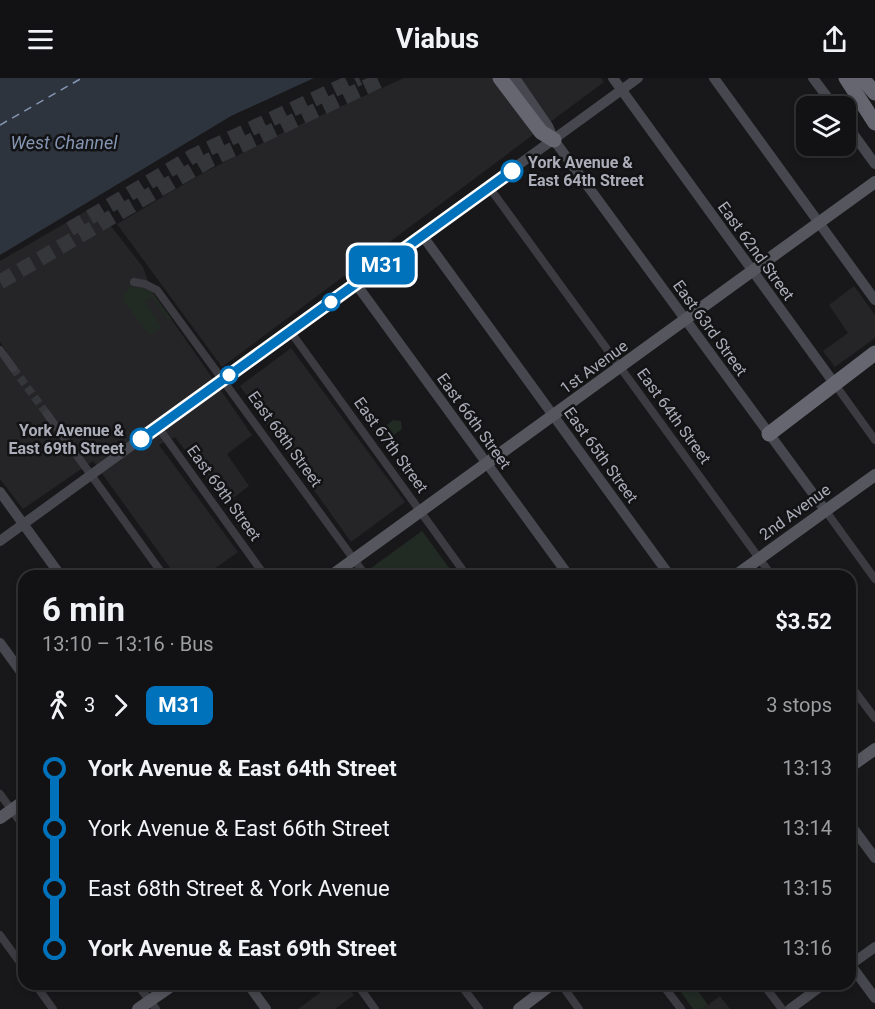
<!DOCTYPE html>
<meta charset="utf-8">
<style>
body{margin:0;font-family:Roboto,sans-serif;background:#1f2022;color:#f1f3f6;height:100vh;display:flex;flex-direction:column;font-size:22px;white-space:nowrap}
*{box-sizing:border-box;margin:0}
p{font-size:20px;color:#9c9ea0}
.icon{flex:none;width:33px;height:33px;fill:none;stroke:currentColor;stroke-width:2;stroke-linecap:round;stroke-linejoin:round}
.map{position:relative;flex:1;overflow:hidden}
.panel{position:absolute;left:18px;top:492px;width:838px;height:420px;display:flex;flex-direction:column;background:#121214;border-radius:18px;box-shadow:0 3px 9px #0003,0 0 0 2px #313234}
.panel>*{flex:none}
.badge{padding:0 12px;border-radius:9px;font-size:21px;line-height:39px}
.controls{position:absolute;left:796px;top:18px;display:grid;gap:12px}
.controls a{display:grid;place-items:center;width:60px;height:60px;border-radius:12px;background:#121214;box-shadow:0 3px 9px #0003,0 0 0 2px #313234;font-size:30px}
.map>.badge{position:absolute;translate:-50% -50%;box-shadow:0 0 0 3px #fff}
.legs{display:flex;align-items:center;gap:9px;height:66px;padding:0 24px;font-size:20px}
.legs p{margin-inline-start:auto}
.overview{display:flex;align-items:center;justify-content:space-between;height:102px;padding:0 24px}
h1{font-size:33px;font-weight:700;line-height:45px}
ul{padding:0 24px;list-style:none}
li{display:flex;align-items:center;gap:21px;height:60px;font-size:22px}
li i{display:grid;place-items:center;width:9px;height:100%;margin:0 8px;background:currentColor}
li i::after{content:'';width:15px;height:15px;margin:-8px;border:4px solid;border-radius:50%;background:#121214}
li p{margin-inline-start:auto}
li:first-child i{background:linear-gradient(#0000 50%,currentColor 0)}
li:last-child i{background:linear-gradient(currentColor 50%,#0000 0)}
header{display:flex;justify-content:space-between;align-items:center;height:78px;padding:0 24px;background:#121214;font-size:27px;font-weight:700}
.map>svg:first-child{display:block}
.built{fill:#252427}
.green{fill:#222a24}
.water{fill:#2e343e}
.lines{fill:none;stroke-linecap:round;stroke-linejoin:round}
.ferry{stroke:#8495b2;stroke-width:1.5;stroke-dasharray:8 6;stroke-linecap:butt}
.street-tunnel{stroke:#35363a;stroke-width:8;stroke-dasharray:8 4;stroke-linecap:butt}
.highway-tunnel{stroke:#35363a;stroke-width:15;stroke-dasharray:15 8;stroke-linecap:butt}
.street{stroke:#3b3b41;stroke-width:8}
.secondary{stroke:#47484f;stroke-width:10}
.primary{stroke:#55565e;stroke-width:12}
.highway{stroke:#656670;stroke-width:15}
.line-1-casing{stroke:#fff;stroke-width:14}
.line-1{stroke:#0072bc;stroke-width:9}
.stop-1-dot{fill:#fff;stroke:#0072bc;stroke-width:3}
.labels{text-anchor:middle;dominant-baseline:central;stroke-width:5;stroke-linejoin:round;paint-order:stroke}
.stop-label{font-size:16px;font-weight:bold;fill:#abadb9;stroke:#131315;text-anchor:start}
.street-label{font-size:16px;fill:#abadb9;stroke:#131315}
.water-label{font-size:18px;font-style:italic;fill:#8495b2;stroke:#131315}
</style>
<header><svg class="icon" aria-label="menu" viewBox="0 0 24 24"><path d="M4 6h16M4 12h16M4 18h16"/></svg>Viabus<svg class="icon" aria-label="share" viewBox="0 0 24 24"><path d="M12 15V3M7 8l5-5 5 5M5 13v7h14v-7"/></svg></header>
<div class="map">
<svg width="875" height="931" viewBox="0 0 875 931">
<rect width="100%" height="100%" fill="#18181a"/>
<g class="built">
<path d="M404,0H601L604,4L222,289L117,146L203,95L286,53Z"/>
<path d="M95,128L143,189L151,212L252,357L227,376L249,408L225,426L175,359L159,367L238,474L213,492L216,498H176L93,383L23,431L0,401V280L7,274L0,264V183Z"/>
<path d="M854,208L875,237V260L835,289L823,273L848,255L829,227Z"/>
<path d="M291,270L405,424L351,464L240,308Z"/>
<path d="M319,906H346L354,917L335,931H298L321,914L317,908Z"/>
<path d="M720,918L730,931H702L708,927Z"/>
</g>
<g class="green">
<path d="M132,208L151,213L171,240L168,242L152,219L145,223L162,249L152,257L146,254L123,222L124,215Z"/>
<path d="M393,342L401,343L402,351L389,361H383L381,352Z"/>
<path d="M422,453L455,498H377L371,490Z"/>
<path d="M683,906H693L708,927L702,931H693L678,910Z"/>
</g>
<path class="water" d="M0,0H314L231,38L0,177Z"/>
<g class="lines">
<path class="ferry" d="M0,47L82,0"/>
<path class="street-tunnel" d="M13,290L47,336"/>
<g class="highway-tunnel">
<path d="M70,151L193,78L359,0"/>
<path d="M0,204L210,82L385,0"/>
</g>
<g class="street">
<path d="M489,109L772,498"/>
<path d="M134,204L145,206L157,212L366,498"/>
<path d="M290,253L467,498"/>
<path d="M0,272L13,290"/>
<path d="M834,305L875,362"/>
<path d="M47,336L164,498"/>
<path d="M158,349L265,498"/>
<path d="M825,432L875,501"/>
<path d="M850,607L875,640"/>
<path d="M0,716L24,749"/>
<path d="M0,857L24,890"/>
<path d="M35,906L53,931"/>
<path d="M137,906L156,931"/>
<path d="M357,906L375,931"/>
<path d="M460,906L479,931"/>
<path d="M561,906L579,931"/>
<path d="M662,906L681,931"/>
<path d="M763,906L782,931"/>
</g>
<g class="secondary">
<path d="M515,0L548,48L554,62L825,432"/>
<path d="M613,0L834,305"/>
<path d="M714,0L875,222"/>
<path d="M813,0L834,28"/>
<path d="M846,46L875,86"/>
<path d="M422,157L670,498"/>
<path d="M356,206L569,498"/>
<path d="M0,414L61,498"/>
<path d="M0,463L638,0"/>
<path d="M0,565L24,598"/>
<path d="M850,746L875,780"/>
<path d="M850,886L875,920"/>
<path d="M850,887L875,869"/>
<path d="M248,906L266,931"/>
<path d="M790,931L824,906"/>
</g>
<g class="primary">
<path d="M331,498L875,104"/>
<path d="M735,498L875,397"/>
<path d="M850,689L875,671"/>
<path d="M0,740L24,723"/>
<path d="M138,931L174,906"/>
<path d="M519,931L552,906"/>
</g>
<g class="highway">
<path d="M500,0L541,54L554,62"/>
<path d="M846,0L875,45"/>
<path d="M862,0L875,15"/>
<path d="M769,356L875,275"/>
</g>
</g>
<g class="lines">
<g class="line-1-casing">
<path id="line-1" d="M141,361L512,93"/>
</g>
<use href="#line-1" class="line-1"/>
</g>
<g class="stop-1-dot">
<circle cx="512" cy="93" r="10"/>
<circle cx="331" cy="224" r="8"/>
<circle cx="229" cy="297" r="8"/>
<circle cx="141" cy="361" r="10"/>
</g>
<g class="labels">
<g class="stop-label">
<text x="528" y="84">York Avenue &amp;<tspan x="528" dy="18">East 64th Street</tspan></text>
<text x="124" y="352" text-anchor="end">York Avenue &amp;<tspan x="124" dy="18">East 69th Street</tspan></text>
</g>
<g class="street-label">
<text transform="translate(756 173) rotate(54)">East 62nd Street</text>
<text transform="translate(710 250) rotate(54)">East 63rd Street</text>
<text transform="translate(594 289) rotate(-36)">1st Avenue</text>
<text transform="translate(674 338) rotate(54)">East 64th Street</text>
<text transform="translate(474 343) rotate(54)">East 66th Street</text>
<text transform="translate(285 361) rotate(54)">East 68th Street</text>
<text transform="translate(391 367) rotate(54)">East 67th Street</text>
<text transform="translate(601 377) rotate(54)">East 65th Street</text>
<text transform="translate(224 415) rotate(54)">East 69th Street</text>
<text transform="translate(795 434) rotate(-36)">2nd Avenue</text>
</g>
<g class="water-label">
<text x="64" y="64">West Channel</text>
</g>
</g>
</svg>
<div class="controls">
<a><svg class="icon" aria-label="layers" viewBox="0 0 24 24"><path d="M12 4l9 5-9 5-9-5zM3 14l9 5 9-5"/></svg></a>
</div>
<b class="badge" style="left:382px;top:187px;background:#0072bc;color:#fff">M31</b>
<section class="panel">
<div class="overview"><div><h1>6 min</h1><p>13:10 – 13:16 · Bus</p></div><b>$3.52</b></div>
<div class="legs"><svg class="icon" aria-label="walk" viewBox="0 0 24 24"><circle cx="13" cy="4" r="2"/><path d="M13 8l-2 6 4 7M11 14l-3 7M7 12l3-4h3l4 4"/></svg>3<svg class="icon" aria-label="forward" viewBox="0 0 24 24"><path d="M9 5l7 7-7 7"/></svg><b class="badge" style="background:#0072bc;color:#fff">M31</b><p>3 stops</p></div>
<ul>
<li><i style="color:#0072bc"></i><b>York Avenue &amp; East 64th Street</b><p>13:13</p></li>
<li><i style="color:#0072bc"></i><span>York Avenue &amp; East 66th Street</span><p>13:14</p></li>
<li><i style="color:#0072bc"></i><span>East 68th Street &amp; York Avenue</span><p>13:15</p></li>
<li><i style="color:#0072bc"></i><b>York Avenue &amp; East 69th Street</b><p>13:16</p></li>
</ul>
</section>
</div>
